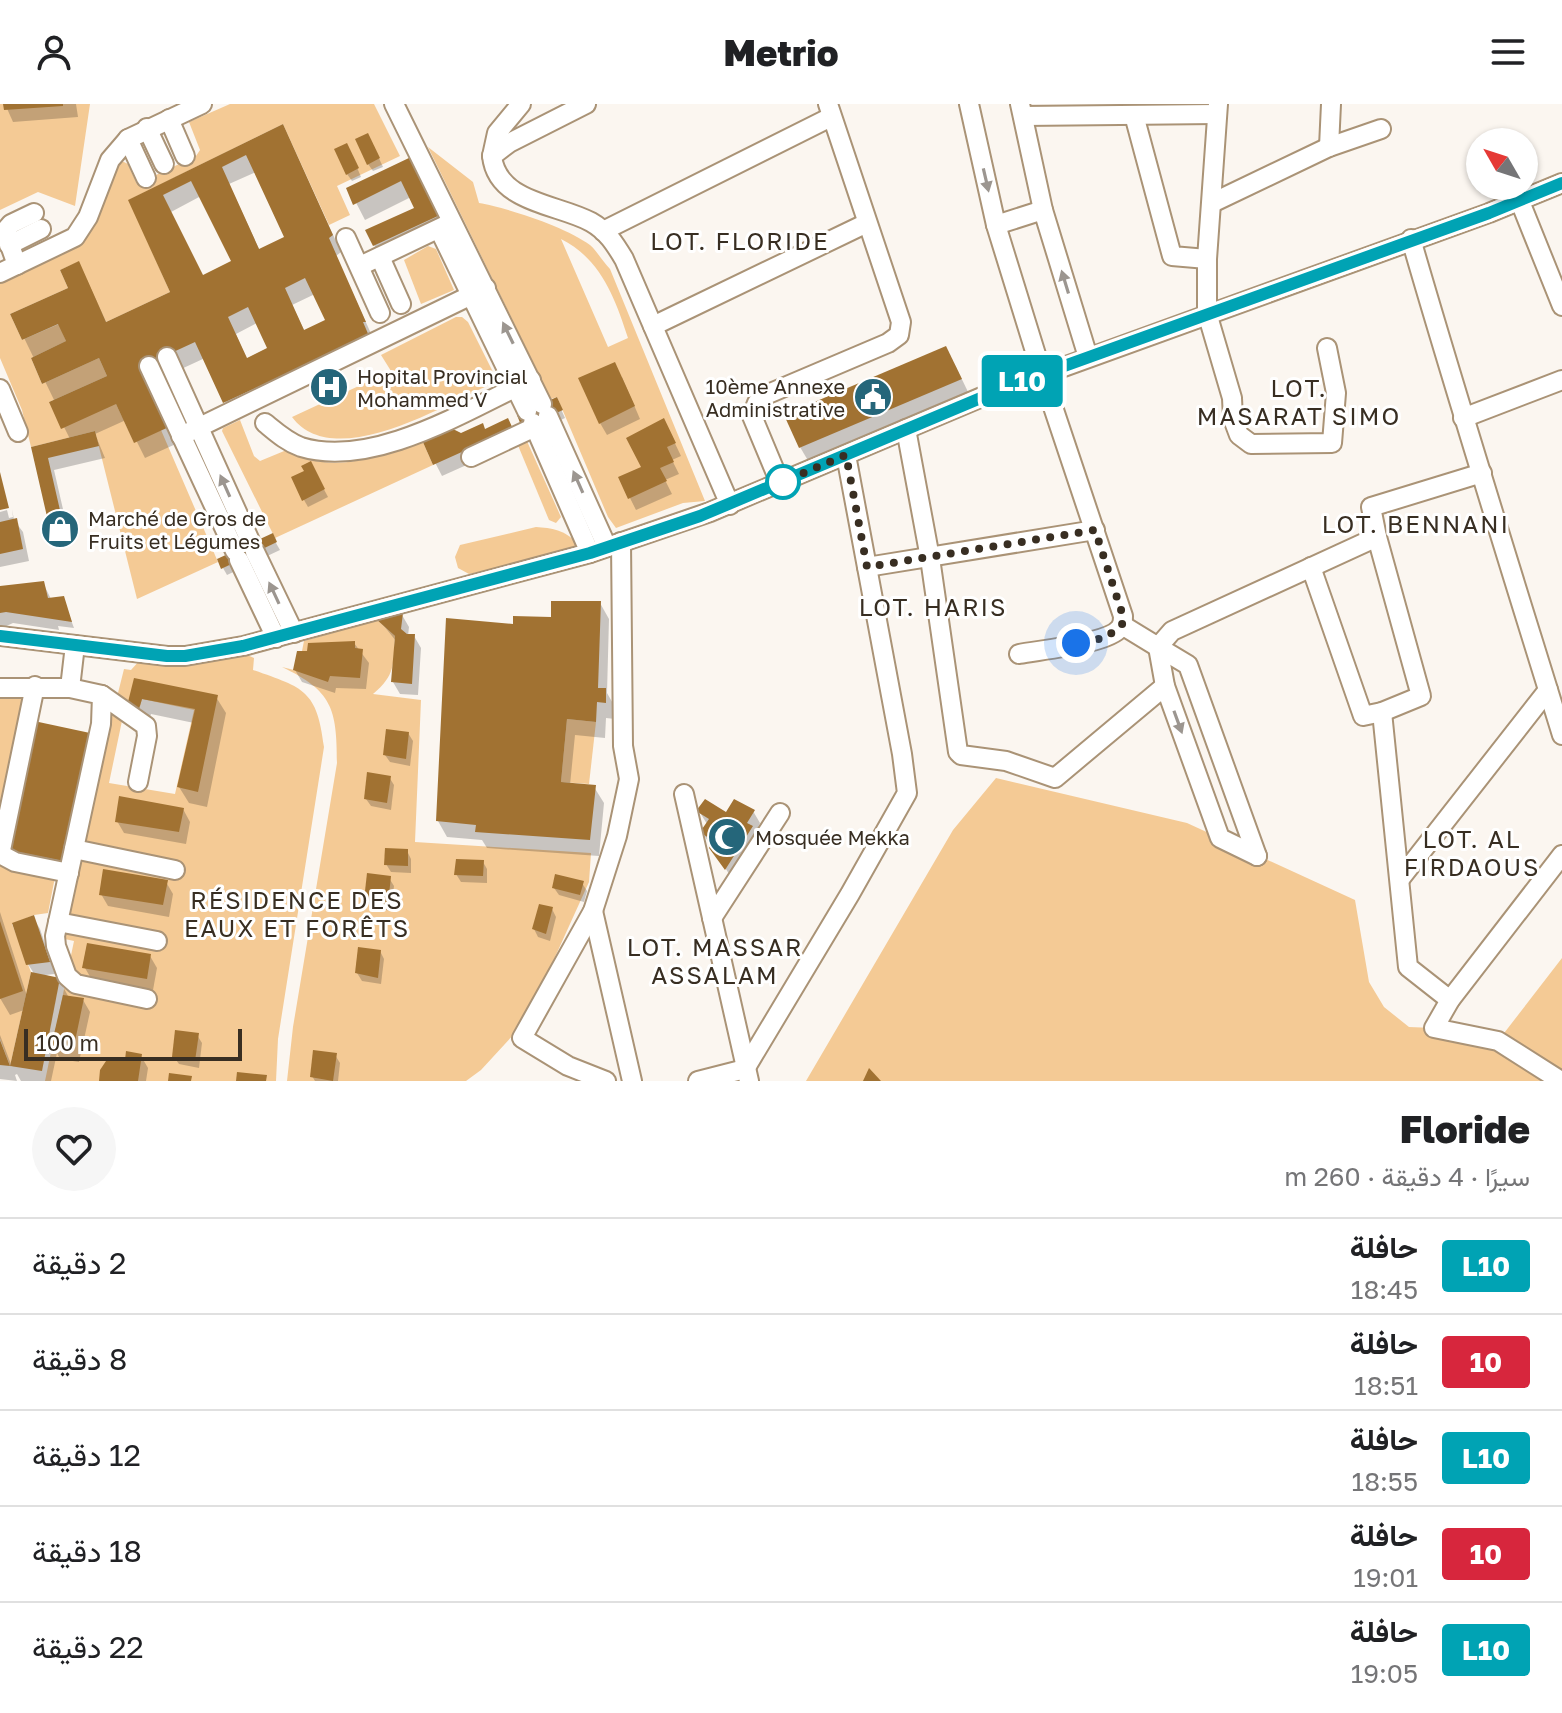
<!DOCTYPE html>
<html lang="ar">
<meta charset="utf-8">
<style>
body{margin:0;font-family:"Golos Text",Vazirmatn,sans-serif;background:#f6f6f6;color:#202124;direction:rtl;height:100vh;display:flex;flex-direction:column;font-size:30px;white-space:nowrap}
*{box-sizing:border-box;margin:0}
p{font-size:26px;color:#757577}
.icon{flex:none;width:44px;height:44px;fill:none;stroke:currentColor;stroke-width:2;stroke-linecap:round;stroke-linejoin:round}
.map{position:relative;height:977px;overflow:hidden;direction:ltr}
.drawer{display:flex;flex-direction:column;background:#fff;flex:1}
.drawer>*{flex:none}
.badge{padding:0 16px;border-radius:6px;font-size:28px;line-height:52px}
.needle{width:52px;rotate:309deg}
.buttons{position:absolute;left:1466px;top:24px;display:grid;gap:16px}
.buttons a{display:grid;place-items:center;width:72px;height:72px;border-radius:50%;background:#fff;box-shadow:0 2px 6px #0004;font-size:40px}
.scale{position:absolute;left:24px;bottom:20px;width:218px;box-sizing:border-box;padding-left:8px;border:4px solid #382e22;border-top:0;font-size:22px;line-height:28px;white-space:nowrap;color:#382e22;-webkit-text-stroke:6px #fff;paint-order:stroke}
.you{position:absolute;width:40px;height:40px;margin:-20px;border:6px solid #fff;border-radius:50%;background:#1a73e8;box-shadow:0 0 0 12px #1a73e833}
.map>.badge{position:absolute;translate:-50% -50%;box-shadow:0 0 0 4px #fff}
.round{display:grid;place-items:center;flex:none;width:84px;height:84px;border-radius:42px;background:#f6f6f6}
.headline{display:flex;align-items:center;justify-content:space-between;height:136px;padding:0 32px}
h1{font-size:38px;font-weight:800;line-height:60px}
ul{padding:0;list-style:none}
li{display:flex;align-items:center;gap:24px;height:96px;padding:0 32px;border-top:2px solid #e0e0e0}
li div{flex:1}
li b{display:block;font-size:30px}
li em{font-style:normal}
li .badge{min-width:88px;font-weight:700;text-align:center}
header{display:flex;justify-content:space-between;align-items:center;height:104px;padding:0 32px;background:#fff;font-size:36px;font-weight:800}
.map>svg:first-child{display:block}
.green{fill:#f4ca95;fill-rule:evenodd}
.shadow{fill:#0003;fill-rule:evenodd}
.building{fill:#a17232;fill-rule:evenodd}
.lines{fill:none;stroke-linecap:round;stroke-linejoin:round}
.minor-casing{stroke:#aa9376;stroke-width:22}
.minor{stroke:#fff;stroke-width:18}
.oneway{fill:#9c9690}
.line-casing{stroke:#fff;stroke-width:18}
.line{stroke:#00a3b4;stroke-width:12}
.walk{stroke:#382e22;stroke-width:8;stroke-dasharray:0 14.4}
.stop-dot{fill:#fff;stroke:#00a3b4;stroke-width:4}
.labels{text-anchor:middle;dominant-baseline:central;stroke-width:6;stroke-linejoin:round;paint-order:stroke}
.poi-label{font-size:20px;fill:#382e22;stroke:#fff;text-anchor:start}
.quarter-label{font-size:24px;letter-spacing:2px;fill:#382e22;stroke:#fff}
</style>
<header><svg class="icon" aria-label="menu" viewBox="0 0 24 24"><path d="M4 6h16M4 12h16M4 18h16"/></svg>Metrio<svg class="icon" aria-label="person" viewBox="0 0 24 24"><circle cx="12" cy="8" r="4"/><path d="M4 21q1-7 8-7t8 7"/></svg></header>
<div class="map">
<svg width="1562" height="977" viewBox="0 0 1562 977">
<rect width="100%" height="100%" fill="#fbf6f0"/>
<g class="green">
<path d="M0,0H90L75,102L38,88L0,106Z"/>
<path d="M230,0H374L400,52L337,82L350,111L329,121L283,20L129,96L170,188L106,218L78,158L60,166L68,184L10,210L22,236L59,220L66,237L31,254L42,280L99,254L107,272L49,298L116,300L134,338L161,326L218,458L137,495L95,327L31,343L22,306L0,254V179L83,137L94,121L118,59L122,57L128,60L137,80L196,52L200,46L189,18Z"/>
<path d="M428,43L473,78L479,99C508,104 566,123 590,141C597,147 603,158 610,165L705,397L683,399L616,424L608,413L557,293L551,295ZM561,135C601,155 615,194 628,234L608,243Z"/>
<path d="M428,142L436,145L454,186L421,200L404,156Z"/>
<path d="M456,213H462L468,218L493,268L492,278L487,282C441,303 333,368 292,313L391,267L381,251Z"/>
<path d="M240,316L254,352L260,357L289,345C327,373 383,352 422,336L433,361L275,434L222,327L223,324Z"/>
<path d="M526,335L561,413L556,419L549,416L517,339Z"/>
<path d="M536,423C551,424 566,426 576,439L572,448L469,470L458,464L455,453L460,441Z"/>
<path d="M377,516L395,532C393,560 396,571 373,590L421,596L415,738L591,749L589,778L536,895L515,929L481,966L466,977H287L293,923L337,659C337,604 332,587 282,563L298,567L304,537Z"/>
<path d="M245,550L254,554L253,566C304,584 317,586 324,643L278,935L276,977H45L74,837L60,834L108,609L123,612L109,679L175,690L194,606L142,595L140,602L116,597L124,565L131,566L140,556L177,561Z"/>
<path d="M28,588L0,722V590Z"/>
<path d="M567,615L596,618L589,680L561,678Z"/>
<path d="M996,674L1187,719L1355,796L1369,878L1384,903L1409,923L1434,924L1498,937L1562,854V977H806L953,726Z"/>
<path d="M0,758L55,773L48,809L34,811L12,820L31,868L10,962L0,935Z"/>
</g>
<g class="shadow">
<path d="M5,0H76L78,13L13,18Z"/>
<path d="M283,23L341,148L336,152L373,234L370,235L376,249L234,314L205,254L151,279L178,339L145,354L126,316L95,330L105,354L54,366L71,440L60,442L53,430L33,345L70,335L52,299L55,298L13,211L87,176L107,220L173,189L131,97ZM256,68L286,134L260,147L229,80ZM201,92L234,158L203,174L171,108ZM315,190L328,217L305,228L292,201ZM257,219L269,245L247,256L236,230Z"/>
<path d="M372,39L383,63L373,67L368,60Z"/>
<path d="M351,49L361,73L352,77L347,70Z"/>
<path d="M420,71L447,128L384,158L374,141L417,105L411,93L365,116L349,85Z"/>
<path d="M955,261L970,292L810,360L800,343Z"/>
<path d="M622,273L640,315L607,331L600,319Z"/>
<path d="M560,303L565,314L528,331Z"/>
<path d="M486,327L518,338L442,372L424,337Z"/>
<path d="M670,329L681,352L672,356L679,370L665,376L672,390L636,406L630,394Z"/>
<path d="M310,359L328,393L308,403L304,396Z"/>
<path d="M12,405L14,416L23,428L29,457L0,463V408L7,406L9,414L13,413Z"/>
<path d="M272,432L280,446L227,471L223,464Z"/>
<path d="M43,479L51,495L63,494L74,524L58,522L59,526L13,519L0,525V484Z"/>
<path d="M600,499L609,515L607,589L615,603V615L606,614L605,634L575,631L570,681L594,683L604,699L599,752L487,744L482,736L447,733L438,717L515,522L553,515Z"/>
<path d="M402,511L409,523L408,532H414L421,544L418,591L400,590L393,578L396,537L380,517Z"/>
<path d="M354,539L369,559L366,585L336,584L335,589L302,578L295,566Z"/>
<path d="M136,576L216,593L226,609L207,703L189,699L179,683L194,619L151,610L148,620L129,601Z"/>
<path d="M408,629L413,637L410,662L390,658L385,651Z"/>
<path d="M89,631L71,773L8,746Z"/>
<path d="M389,673L394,681L391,706L371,702L366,695Z"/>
<path d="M183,705L190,718L186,740L124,729L117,717Z"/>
<path d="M699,707L727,711L753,707L760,719L755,729L759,736L733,776L702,728L707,720Z"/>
<path d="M407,747L411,755V769L391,768L386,760Z"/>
<path d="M483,758L487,765V779L461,778L456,770Z"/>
<path d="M389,774L394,782L391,807L371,803L366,795Z"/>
<path d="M166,778L173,790L169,813L108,802L101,790Z"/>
<path d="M582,779L587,787L584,798L559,791L554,784Z"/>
<path d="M552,805L556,813L550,837L538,833L534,825Z"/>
<path d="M0,808L27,892L33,868L28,860L33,813L40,825L55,870L45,871L59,875L68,892L83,896L90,908L79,958L60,955L57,949L51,977H21L17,970L15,971L17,977L0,975V931L12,963L24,906L10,911L0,894Z"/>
<path d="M380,847L384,855L381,880L362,877L357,869Z"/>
<path d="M150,852L157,864L153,886L92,876L85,864Z"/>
<path d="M197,931L202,939L199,964L179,960L174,953Z"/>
<path d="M335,951L340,959L338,977H315L312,972Z"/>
<path d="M141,952L148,964L146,977H101Z"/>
</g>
<g class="building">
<path d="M3,0H63V2L4,6Z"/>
<path d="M283,20L333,131L329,134L366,218H363L369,232L223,299L195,238L143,262L171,322L134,339L116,300L61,325L49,298L107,272L99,254L42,280L31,254L66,237L58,220L22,236L10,210L68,184L60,166L79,157L106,218L170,188L128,96ZM246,51L284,133L259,145L222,63ZM191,77L231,157L203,171L163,91ZM305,174L325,216L304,226L285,184ZM248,203L267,244L247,254L228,213Z"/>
<path d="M368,29L380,54L367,61L355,35Z"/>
<path d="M347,39L359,64L346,71L334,45Z"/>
<path d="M411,53L440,111L373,142L365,126L414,104L401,77L353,101L346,84Z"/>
<path d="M946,242L962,275L799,344L784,311Z"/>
<path d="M615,258L635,302L599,320L578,274Z"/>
<path d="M557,293L563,306L522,324L517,311Z"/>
<path d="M508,314L513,325L433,361L422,336L449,323L461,329L483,319L485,325Z"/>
<path d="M664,314L676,339L667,343L674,358L660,364L667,377L628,395L618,373L641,363L626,334Z"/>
<path d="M95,327L99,342L48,354L65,428L51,430L31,343Z"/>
<path d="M311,357L325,385L302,397L291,373L304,367L301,362Z"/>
<path d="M0,368L9,404L0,406Z"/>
<path d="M17,414L23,445L0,450V418Z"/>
<path d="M273,429L277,438L221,465L217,455Z"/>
<path d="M44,477L48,494L64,492L72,518L6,508L0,509V482Z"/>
<path d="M551,497H601L598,584H606V599L597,598L596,618L567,615L561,678L596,681L590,736L475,728L476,721L436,717L446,514L513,520V512L551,513Z"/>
<path d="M403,509L401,525L407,530H415L412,580L391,578L395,532L377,516Z"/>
<path d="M355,537V544L363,545L360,574L330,572L328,578L293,566L297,547H307L308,539Z"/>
<path d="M134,574L218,591L198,688L177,683L195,605L142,595L139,605L127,602Z"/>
<path d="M34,617L90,629L63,757L6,746Z"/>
<path d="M386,625L409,628L406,655L383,651Z"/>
<path d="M367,668L391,672L387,699L364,695Z"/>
<path d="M119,692L184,704L179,728L115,718Z"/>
<path d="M705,695L726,708L734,695L755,706L747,719L753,722L725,766L709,744L713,737L700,728L709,715L696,707Z"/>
<path d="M385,744L408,745V762L384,761Z"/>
<path d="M456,755L484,756L483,772L454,771Z"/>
<path d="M103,765L168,776L163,801L99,791Z"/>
<path d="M367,769L391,772L388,800L364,796Z"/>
<path d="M555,770L584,777L580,791L552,784Z"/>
<path d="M539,800L553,803L546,830L532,825Z"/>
<path d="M34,811L50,858L26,861L12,819Z"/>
<path d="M0,817L23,887L0,895Z"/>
<path d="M87,839L151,850L147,875L82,864Z"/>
<path d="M358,843L381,846L378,874L355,869Z"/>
<path d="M31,868L60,874L42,967L10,962Z"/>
<path d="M63,891L84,894L73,947L51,943Z"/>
<path d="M175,926L199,929L195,957L172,953Z"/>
<path d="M0,936L10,962L0,961Z"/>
<path d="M313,946L337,949L333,977L310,973Z"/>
<path d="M126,947L142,950L138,977H99L100,966L108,954L125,956Z"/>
<path d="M869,964L881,977H863Z"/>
<path d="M237,968L267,971L266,977H236Z"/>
<path d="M169,969L192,972L191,977H168Z"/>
</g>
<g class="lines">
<g class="minor-casing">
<g id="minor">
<path d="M394,0L542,300"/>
<path d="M586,0L509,39L492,52C497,99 558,100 591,118C607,127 615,140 624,155L730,401"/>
<path d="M969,0L996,121L1042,270L1123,512C1123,517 1123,520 1120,524C1108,540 1039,546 1019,550"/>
<path d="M1020,0L1043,106L1088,253"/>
<path d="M1218,0L1207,155V209L1232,294L1233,315L1239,331L1251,340L1332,339L1336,289L1327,244"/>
<path d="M1134,11L1172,152L1207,155"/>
<path d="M1023,12L1217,10"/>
<path d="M169,15L185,52"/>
<path d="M147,24L164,60"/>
<path d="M128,35L146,74"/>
<path d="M1329,43L1331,0"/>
<path d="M492,52L497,29L521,0"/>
<path d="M1519,95L1562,202"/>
<path d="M1212,99L1329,43L1381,25"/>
<path d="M996,121L1043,106"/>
<path d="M439,125L527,307"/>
<path d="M603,127L831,13"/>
<path d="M346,134L380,209"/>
<path d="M1411,135C1459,301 1511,466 1562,631"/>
<path d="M9,141L41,125"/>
<path d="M380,153L401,200"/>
<path d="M17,161L5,127L11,120L34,109"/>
<path d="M360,162L448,120"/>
<path d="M0,169L75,133L88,113L110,56L128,35L202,0"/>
<path d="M653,222L867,119"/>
<path d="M167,253L251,439"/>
<path d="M149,262L235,447"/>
<path d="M0,285L18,328"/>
<path d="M548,312L607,443"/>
<path d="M1463,314L1562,276"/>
<path d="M265,319C276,328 287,338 301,343C373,365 467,306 531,276"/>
<path d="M533,319L590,449"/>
<path d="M906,325L930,454L958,648L961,651L1006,657L1055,674L1165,582"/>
<path d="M181,332L486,184"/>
<path d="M471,353L535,323"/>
<path d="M780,379L752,312L757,299L768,290L888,239L899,231L901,218L828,0"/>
<path d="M255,448L294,529"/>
<path d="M239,456L276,534"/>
<path d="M867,463L1095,426"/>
<path d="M1311,463L1363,612L1382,608L1421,592L1377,433"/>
<path d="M1122,521L1158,543L1172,527L1377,433L1371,403L1482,369"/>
<path d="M0,532L167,552H185L243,542L590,449L710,408L989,290L1489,109L1562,79"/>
<path d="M1158,543L1165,582L1220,734L1257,752"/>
<path d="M1158,543L1188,561L1257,752"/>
<path d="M0,584H70L102,591L101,620L55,832L56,842L67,872L76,880L147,895"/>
<path d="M70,584L75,541"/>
<path d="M102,591L146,622L147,632L138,678"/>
<path d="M1382,608L1408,863L1450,896"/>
<path d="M684,690L749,977"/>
<path d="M74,745L175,766"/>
<path d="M0,750L15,758L69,769"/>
<path d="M0,751L35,582"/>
<path d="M1400,775L1548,586"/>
<path d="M593,807L632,977"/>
<path d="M712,814L780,709"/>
<path d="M58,818L157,837"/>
<path d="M606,977L568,962L522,934L593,807L617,732L629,675L623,642L621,438"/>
<path d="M698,977L745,965L850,790L907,689L902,650L846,351"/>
<path d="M1561,977L1498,937L1434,924L1450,896L1562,751"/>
</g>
</g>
<use href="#minor" class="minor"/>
</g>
<defs><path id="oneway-solid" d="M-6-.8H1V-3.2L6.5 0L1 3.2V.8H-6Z" transform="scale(2)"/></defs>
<g class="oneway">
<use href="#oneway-solid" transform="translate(986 76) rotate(77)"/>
<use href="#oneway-solid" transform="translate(1065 178) rotate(-107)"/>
<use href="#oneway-solid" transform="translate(508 229) rotate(-116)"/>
<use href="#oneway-solid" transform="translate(578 378) rotate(-114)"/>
<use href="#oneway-solid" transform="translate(225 382) rotate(-114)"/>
<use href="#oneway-solid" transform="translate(274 489) rotate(-115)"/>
<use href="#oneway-solid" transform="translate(1178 618) rotate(70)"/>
</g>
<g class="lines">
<g class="line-casing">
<path id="line" d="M0,532L167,552H185L243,542L590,449L700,412L1014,280L1489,109L1562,79"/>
</g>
<use href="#line" class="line"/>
<path class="walk" d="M783,378L780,379L846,351L867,463L1095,426L1123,512L1122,521L1105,534L1076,539"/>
</g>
<defs>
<g id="hospital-disc" transform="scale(2)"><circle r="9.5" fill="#25667a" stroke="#fff"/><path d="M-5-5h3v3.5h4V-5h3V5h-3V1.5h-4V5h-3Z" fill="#fff"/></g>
<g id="civic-disc" transform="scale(2)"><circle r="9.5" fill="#25667a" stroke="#fff"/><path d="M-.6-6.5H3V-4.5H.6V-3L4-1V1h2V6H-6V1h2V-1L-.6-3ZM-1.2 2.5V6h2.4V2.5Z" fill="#fff"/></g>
<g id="shop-disc" transform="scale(2)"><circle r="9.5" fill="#25667a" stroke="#fff"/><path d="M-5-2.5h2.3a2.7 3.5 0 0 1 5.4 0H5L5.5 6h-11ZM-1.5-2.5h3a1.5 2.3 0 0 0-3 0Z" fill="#fff"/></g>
<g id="mosque-disc" transform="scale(2)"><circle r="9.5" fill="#25667a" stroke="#fff"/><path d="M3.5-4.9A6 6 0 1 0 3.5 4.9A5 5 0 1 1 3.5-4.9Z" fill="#fff"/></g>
</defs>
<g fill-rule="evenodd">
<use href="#hospital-disc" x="329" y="283"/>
<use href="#civic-disc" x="873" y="293"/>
<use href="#shop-disc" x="60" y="425"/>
<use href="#mosque-disc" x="727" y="733"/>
</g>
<circle class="stop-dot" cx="783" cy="378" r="16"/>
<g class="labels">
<g class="poi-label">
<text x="357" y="272">Hopital Provincial<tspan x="357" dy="23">Mohammed V</tspan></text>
<text x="845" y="282" text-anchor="end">10ème Annexe<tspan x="845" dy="23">Administrative</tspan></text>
<text x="88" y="414">Marché de Gros de<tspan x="88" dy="23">Fruits et Légumes</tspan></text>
<text x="755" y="733">Mosquée Mekka</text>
</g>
<g class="quarter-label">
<text x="740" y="136">LOT. FLORIDE</text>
<text x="1299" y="283">LOT.<tspan x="1299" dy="28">MASARAT SIMO</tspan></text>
<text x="1416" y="419">LOT. BENNANI</text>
<text x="933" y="502">LOT. HARIS</text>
<text x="1472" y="734">LOT. AL<tspan x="1472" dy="28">FIRDAOUS</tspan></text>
<text x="297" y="795">RÉSIDENCE DES<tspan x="297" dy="28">EAUX ET FORÊTS</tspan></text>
<text x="715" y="842">LOT. MASSAR<tspan x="715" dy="28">ASSALAM</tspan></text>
</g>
</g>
</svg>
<div class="buttons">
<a><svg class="needle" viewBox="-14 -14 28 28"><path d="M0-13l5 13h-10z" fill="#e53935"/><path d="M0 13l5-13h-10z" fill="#757577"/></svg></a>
</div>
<div class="scale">100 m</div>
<div class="you" style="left:1076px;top:539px"></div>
<b class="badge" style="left:1022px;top:277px;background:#00a3b4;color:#fff">L10</b>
</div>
<section class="drawer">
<div class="headline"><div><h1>Floride</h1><p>سيرًا · 4 دقيقة · 260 m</p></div><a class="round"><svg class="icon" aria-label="heart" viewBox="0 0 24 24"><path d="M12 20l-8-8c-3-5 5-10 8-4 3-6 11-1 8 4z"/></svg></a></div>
<ul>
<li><span class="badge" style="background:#00a3b4;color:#fff">L10</span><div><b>حافلة</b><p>18:45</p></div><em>2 دقيقة</em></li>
<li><span class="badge" style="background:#d7263d;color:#fff">10</span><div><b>حافلة</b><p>18:51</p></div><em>8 دقيقة</em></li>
<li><span class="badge" style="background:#00a3b4;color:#fff">L10</span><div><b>حافلة</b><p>18:55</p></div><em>12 دقيقة</em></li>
<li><span class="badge" style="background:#d7263d;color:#fff">10</span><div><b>حافلة</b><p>19:01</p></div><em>18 دقيقة</em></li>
<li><span class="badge" style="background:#00a3b4;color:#fff">L10</span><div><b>حافلة</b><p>19:05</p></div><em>22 دقيقة</em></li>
</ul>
</section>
